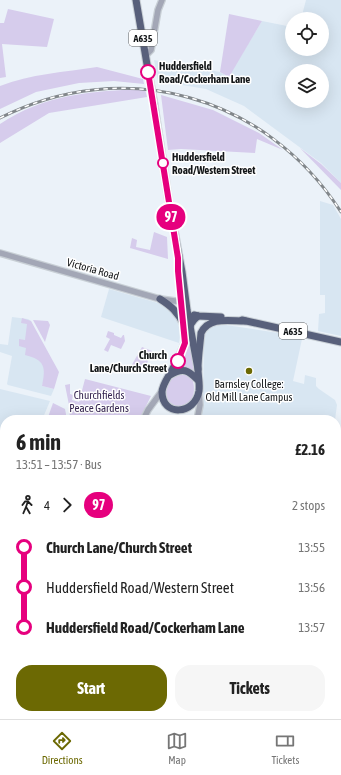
<!DOCTYPE html>
<meta charset="utf-8">
<style>
body{margin:0;font-family:"Asap Condensed",sans-serif;background:#f6f6f6;color:#222;height:100vh;display:flex;flex-direction:column;font-size:15px;white-space:nowrap}
*{box-sizing:border-box;margin:0}
p{font-size:13px;color:#767676}
.icon{flex:none;width:22px;height:22px;fill:none;stroke:currentColor;stroke-width:2;stroke-linecap:round;stroke-linejoin:round}
.map{position:relative;flex:1;overflow:hidden}
.sheet{position:absolute;left:0px;top:415px;width:341px;height:304px;display:flex;flex-direction:column;background:#fff;border-radius:16px 16px 0 0;box-shadow:0 4px 16px #0002}
.sheet>*{flex:none}
.badge{padding:0 8px;border-radius:13px;font-size:14px;line-height:26px}
.buttons{position:absolute;left:285px;top:12px;display:grid;gap:8px}
.buttons a{display:grid;place-items:center;width:44px;height:44px;border-radius:50%;background:#fff;box-shadow:0 4px 16px #0002;font-size:20px}
.map>.badge{position:absolute;translate:-50% -50%;box-shadow:0 0 0 2px #fff}
.legs{display:flex;align-items:center;gap:6px;height:44px;padding:0 16px;font-size:13px}
.legs p{margin-inline-start:auto}
.overview{display:flex;align-items:center;justify-content:space-between;height:68px;padding:0 16px}
h1{font-size:22px;font-weight:700;line-height:30px}
.action{display:flex;gap:8px;margin-top:auto;padding:8px 16px}
.action a{flex:1;height:46px;border-radius:16px;background:#6c6903;color:#fff;font-size:16px;font-weight:700;line-height:46px;text-align:center}
.action a+a{background:#f6f6f6;color:#222}
ul{padding:0 16px;list-style:none}
li{display:flex;align-items:center;gap:14px;height:40px;font-size:15px}
li i{display:grid;place-items:center;width:6px;height:100%;margin:0 5px;background:currentColor}
li i::after{content:'';width:10px;height:10px;margin:-5px;border:3px solid;border-radius:50%;background:#fff}
li p{margin-inline-start:auto}
li:first-child i{background:linear-gradient(#0000 50%,currentColor 0)}
li:last-child i{background:linear-gradient(currentColor 50%,#0000 0)}
.menu{display:flex;justify-content:space-around;align-items:center;height:56px;border-top:1px solid #e0e0e0;background:#fff;font-size:11px;color:#767676}
.menu a{display:grid;justify-items:center;gap:2px}
.menu .active{color:#6c6903}
.map>svg:first-child{display:block}
.built{fill:#d8e6f2;fill-rule:evenodd}
.green{fill:#d6ccec}
.lines{fill:none;stroke-linecap:round;stroke-linejoin:round}
.tertiary-casing{stroke:#c8cfd5;stroke-width:8}
.trunk-casing{stroke:#c8cfd5;stroke-width:9}
.tertiary{stroke:#a3a7b6;stroke-width:5.5}
.trunk{stroke:#58607b;stroke-width:7}
.rail-casing{stroke:#82878b;stroke-width:3}
.rail{stroke:#fff;stroke-width:1.5;stroke-dasharray:4.5;stroke-linecap:butt}
.trunk-bridge-casing{stroke:#c8cfd5;stroke-width:9;stroke-linecap:butt}
.trunk-bridge{stroke:#58607b;stroke-width:7}
.line-1-casing{stroke:#fff;stroke-width:9}
.line-1{stroke:#e6007e;stroke-width:6}
.stop-1-dot{fill:#fff;stroke:#e6007e;stroke-width:2}
.poi-dot{fill:#6c6903;stroke:#fff;stroke-width:1.5}
.labels{text-anchor:middle;dominant-baseline:central;stroke-width:3;stroke-linejoin:round;paint-order:stroke}
.shield{fill:#fff;stroke:#5a5c5d;stroke-width:1}
.shield-label{font-size:10px;font-weight:bold;fill:#131618}
.stop-label{font-size:11px;font-weight:bold;fill:#131618;stroke:#fff;text-anchor:start}
.street-label{font-size:11px;fill:#131618;stroke:#fff}
.poi-label{font-size:11px;fill:#131618;stroke:#fff}
.park-label{font-size:11px;fill:#352450;stroke:#fff}
</style>
<div class="map">
<svg width="341" height="719" viewBox="0 0 341 719">
<rect width="100%" height="100%" fill="#ebf2f9"/>
<g class="built">
<path d="M306,0H341V183L321,163L244,106L206,89L158,81L154,60L220,72L228,77L262,21L292,27V49H322V19H301ZM292,71H322V101H292Z"/>
<path d="M320,201L333,205L341,219V336L318,331L319,314L325,313V295H320Z"/>
<path d="M109,289L158,303L168,309L173,314L180,325V336L179,343L101,317Z"/>
<path d="M12,317L28,319L31,321L49,365L42,386L54,389L51,396L8,385L7,384L12,356L0,352V344L8,345Z"/>
<path d="M226,325L285,334L302,339L293,381L304,384L305,375L316,378V386L319,389L335,400L337,405L335,420H198L203,399L204,336L207,331L213,326Z"/>
<path d="M0,389L50,401L42,420H5V443L0,442Z"/>
<path d="M336,548L341,550V581L336,596Z"/>
<path d="M0,593L5,594V714H294L293,719H0Z"/>
</g>
<g class="green">
<path d="M8,9L54,19L47,47L2,44L6,77L0,78V23H4Z"/>
<path d="M229,14L262,21L229,77L220,72Z"/>
<path d="M97,67L143,79L144,84L114,81L79,83L36,92L0,109V86C30,74 65,72 97,67Z"/>
<path d="M145,89L147,97L49,113L0,143V124C45,94 92,91 145,89Z"/>
<path d="M161,95L213,110L259,133L283,150L257,139L255,153L181,149L168,150Z"/>
<path d="M300,148L321,164L341,183V190Z"/>
<path d="M154,232L167,237L168,259L130,248L132,238L137,240L136,247L150,250Z"/>
<path d="M22,318L31,321L59,372L54,389L42,386C46,367 45,360 25,355L26,348L19,346V339L25,340L27,324L21,323Z"/>
<path d="M33,320L48,321L50,325L45,342Z"/>
<path d="M108,331L114,333V335L121,338L123,335H124L125,341L121,349L111,345L108,352L104,350L110,339L106,337Z"/>
<path d="M191,344L194,372L178,368L187,345Z"/>
<path d="M142,347L152,351L143,373L130,368Z"/>
<path d="M184,372L192,378C197,392 193,408 175,406L168,401C162,385 170,378 184,372Z"/>
<path d="M85,379L151,396L139,420H70L69,405L65,385L70,384V394L73,395L72,400L79,402Z"/>
<path d="M53,403L65,409L67,420H47Z"/>
<path d="M0,537L5,538V579H0Z"/>
</g>
<g class="lines">
<g class="tertiary-casing">
<g id="tertiary">
<path d="M146,55L151,50L158,10L162,0"/>
<path d="M0,253L160,299L182,302"/>
<path d="M143,420L148,410L162,391"/>
<path d="M197,420L200,405L199,393"/>
<path d="M0,589H5"/>
<path d="M336,622L341,617"/>
</g>
</g>
<g class="trunk-casing">
<g id="trunk">
<path d="M136,0L149,76"/>
<path d="M154,104L169,203L182,272L187,310L198,369"/>
<path d="M160,299C171,306 178,312 184,325"/>
<path d="M194,315L198,316L221,317"/>
<path d="M198,316C188,324 190,329 186,340C182,351 178,360 172,370C169,376 162,385 162,392C162,417 195,415 199,391C200,384 198,376 198,369C198,357 200,345 201,333C209,316 230,321 245,321"/>
<path d="M242,320L341,342"/>
<path d="M170,375C183,367 188,370 198,380"/>
</g>
</g>
<use href="#tertiary" class="tertiary"/>
<use href="#trunk" class="trunk"/>
<g class="rail-casing">
<path id="rail" d="M0,118C124,55 266,95 341,212"/>
</g>
<use href="#rail" class="rail"/>
<g class="trunk-bridge-casing">
<path id="trunk-bridge" d="M149,76L154,104"/>
</g>
<use href="#trunk-bridge" class="trunk-bridge"/>
</g>
<g class="lines">
<g class="line-1-casing">
<path id="line-1" d="M148,72L178,258V271L185,343L178,361"/>
</g>
<use href="#line-1" class="line-1"/>
</g>
<g class="stop-1-dot">
<circle cx="148" cy="72" r="7"/>
<circle cx="163" cy="163" r="5"/>
<circle cx="178" cy="361" r="7"/>
</g>
<circle class="poi-dot" cx="249" cy="371" r="4"/>
<g class="labels">
<g class="shield">
<rect x="129" y="30" width="28" height="16" rx="3"/>
<rect x="279" y="323" width="28" height="16" rx="3"/>
</g>
<g class="shield-label">
<text x="143" y="38">A635</text>
<text x="293" y="331">A635</text>
</g>
<g class="stop-label">
<text x="159" y="66">Huddersfield<tspan x="159" dy="13">Road/Cockerham Lane</tspan></text>
<text x="172" y="157">Huddersfield<tspan x="172" dy="13">Road/Western Street</tspan></text>
<text x="167" y="355" text-anchor="end">Church<tspan x="167" dy="13">Lane/Church Street</tspan></text>
</g>
<g class="street-label">
<text transform="translate(93 269) rotate(16)">Victoria Road</text>
</g>
<g class="poi-label">
<text x="249" y="384">Barnsley College:<tspan x="249" dy="13">Old Mill Lane Campus</tspan></text>
</g>
<g class="park-label">
<text x="99" y="395">Churchfields<tspan x="99" dy="13">Peace Gardens</tspan></text>
</g>
</g>
</svg>
<div class="buttons">
<a><svg class="icon" aria-label="locate" viewBox="0 0 24 24"><circle cx="12" cy="12" r="6"/><path d="M12 2v4M12 18v4M2 12h4M18 12h4"/></svg></a>
<a><svg class="icon" aria-label="layers" viewBox="0 0 24 24"><path d="M12 4l9 5-9 5-9-5zM3 14l9 5 9-5"/></svg></a>
</div>
<b class="badge" style="left:171px;top:217px;background:#e6007e;color:#fff">97</b>
<section class="sheet">
<div class="overview"><div><h1>6 min</h1><p>13:51 – 13:57 · Bus</p></div><b>£2.16</b></div>
<div class="legs"><svg class="icon" aria-label="walk" viewBox="0 0 24 24"><circle cx="13" cy="4" r="2"/><path d="M13 8l-2 6 4 7M11 14l-3 7M7 12l3-4h3l4 4"/></svg>4<svg class="icon" aria-label="forward" viewBox="0 0 24 24"><path d="M9 5l7 7-7 7"/></svg><b class="badge" style="background:#e6007e;color:#fff">97</b><p>2 stops</p></div>
<ul>
<li><i style="color:#e6007e"></i><b>Church Lane/Church Street</b><p>13:55</p></li>
<li><i style="color:#e6007e"></i><span>Huddersfield Road/Western Street</span><p>13:56</p></li>
<li><i style="color:#e6007e"></i><b>Huddersfield Road/Cockerham Lane</b><p>13:57</p></li>
</ul>
<div class="action"><a>Start</a><a>Tickets</a></div>
</section>
</div>
<nav class="menu">
<a class="active"><svg class="icon" aria-label="directions" viewBox="0 0 24 24"><path d="M12 3l9 9-9 9-9-9zM9 14v-3h6M13 9l2 2-2 2"/></svg>Directions</a>
<a><svg class="icon" aria-label="map" viewBox="0 0 24 24"><path d="M3 6l6-2 6 2 6-2v14l-6 2-6-2-6 2zM9 4v14M15 6v14"/></svg>Map</a>
<a><svg class="icon" aria-label="tickets" viewBox="0 0 24 24"><path d="M3 7h18v10H3zM15 7v10"/></svg>Tickets</a>
</nav>
